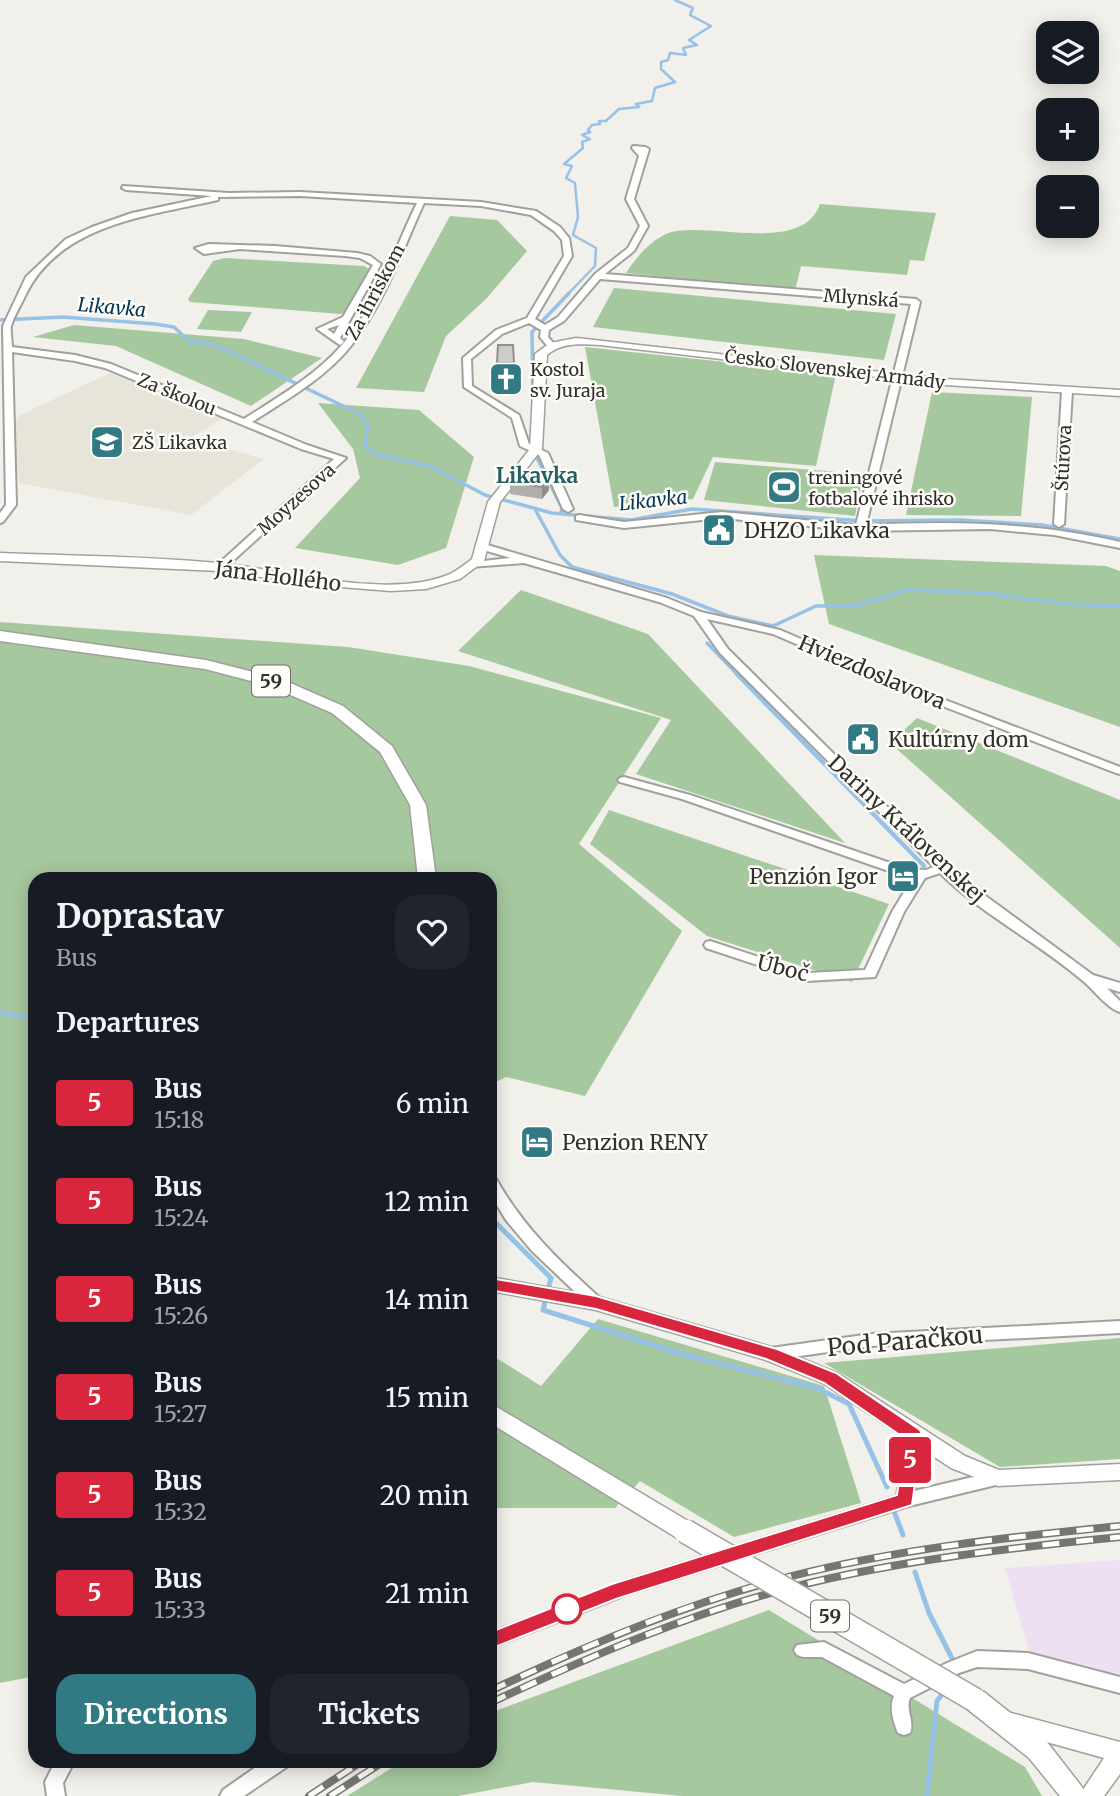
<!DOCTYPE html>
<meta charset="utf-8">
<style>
body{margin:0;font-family:Merriweather,serif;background:#20242c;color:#f1f3f6;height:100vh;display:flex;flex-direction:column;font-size:26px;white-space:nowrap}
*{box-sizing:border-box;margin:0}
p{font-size:23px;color:#9ea1a6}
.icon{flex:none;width:38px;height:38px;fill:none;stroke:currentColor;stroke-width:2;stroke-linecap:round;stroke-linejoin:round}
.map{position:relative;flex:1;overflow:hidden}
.side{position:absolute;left:28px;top:872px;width:469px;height:896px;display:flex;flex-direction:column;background:#171b24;border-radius:21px;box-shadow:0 4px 18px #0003}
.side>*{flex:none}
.badge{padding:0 14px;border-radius:5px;font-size:24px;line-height:46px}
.tools{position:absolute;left:1036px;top:21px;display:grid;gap:14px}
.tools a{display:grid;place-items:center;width:63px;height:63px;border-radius:14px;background:#171b24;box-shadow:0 4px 18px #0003;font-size:35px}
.map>.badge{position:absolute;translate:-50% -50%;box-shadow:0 0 0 4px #fff}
h2{padding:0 28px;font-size:26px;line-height:63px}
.round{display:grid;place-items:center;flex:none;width:74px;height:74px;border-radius:21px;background:#20242c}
.head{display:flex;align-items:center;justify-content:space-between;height:119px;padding:0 28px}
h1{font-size:33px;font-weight:700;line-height:52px}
.primary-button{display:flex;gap:14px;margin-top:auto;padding:14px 28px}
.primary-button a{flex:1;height:80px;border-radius:21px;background:#327a83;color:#fff;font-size:28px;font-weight:700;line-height:80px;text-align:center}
.primary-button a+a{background:#20242c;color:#f1f3f6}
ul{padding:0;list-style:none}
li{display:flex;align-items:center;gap:21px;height:98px;padding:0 28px}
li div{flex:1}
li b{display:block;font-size:26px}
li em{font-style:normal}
li .badge{min-width:77px;font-weight:700;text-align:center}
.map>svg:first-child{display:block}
.industrial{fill:#eee0f3}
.built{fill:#e7e5d9}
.green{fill:#a6c89e}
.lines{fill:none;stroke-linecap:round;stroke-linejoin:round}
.stream-far3{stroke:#97c2e7;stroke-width:2.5}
.stream-far2{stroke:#97c2e7;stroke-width:3.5}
.stream-far1{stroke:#97c2e7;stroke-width:4.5}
.stream{stroke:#97c2e7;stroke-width:5}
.street-casing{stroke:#a1a09b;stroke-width:4}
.secondary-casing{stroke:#a1a09b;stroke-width:3}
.primary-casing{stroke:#a1a09b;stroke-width:3}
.street{fill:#fff;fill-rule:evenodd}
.secondary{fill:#fff;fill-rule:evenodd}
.primary{fill:#fff;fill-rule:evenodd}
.rail-casing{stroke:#767571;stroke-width:8}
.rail{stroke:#fefdf7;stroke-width:5;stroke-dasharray:17;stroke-linecap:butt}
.primary-bridge-casing{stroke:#a1a09b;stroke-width:26;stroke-linecap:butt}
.primary-bridge{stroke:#fff;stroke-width:23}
.wall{fill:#b0afaa}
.shaded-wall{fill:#908f8b}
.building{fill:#cdccc6;stroke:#908f8b;stroke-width:2}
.line{fill:#d7263d;stroke:#fff;stroke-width:2}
.stop-dot{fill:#fff;stroke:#d7263d;stroke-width:3.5}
.labels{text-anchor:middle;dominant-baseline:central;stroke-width:5;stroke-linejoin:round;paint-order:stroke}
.far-street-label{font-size:18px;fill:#31302e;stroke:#fefdf7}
.far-poi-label{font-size:18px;fill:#31302e;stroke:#fefdf7;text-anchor:start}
.far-water-label{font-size:19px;font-style:italic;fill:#003356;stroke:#fefdf7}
.shield{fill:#fefdf7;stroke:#6e6e6a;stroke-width:2}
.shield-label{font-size:19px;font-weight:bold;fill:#31302e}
.far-quarter-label{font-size:21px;font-weight:bold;fill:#255e65;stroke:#fefdf7}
.poi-label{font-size:21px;fill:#31302e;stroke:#fefdf7;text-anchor:start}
.street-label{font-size:21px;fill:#31302e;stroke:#fefdf7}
.near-street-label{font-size:24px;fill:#31302e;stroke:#fefdf7}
</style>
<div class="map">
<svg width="1120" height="1796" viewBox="0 0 1120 1796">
<rect width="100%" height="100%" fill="#f1f0ea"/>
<path class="industrial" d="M1120,1560V1679L1030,1654L1005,1568Z"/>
<path class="built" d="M110,373L226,417L190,438L264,459L191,515L19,483L13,428L18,416Z"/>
<g class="green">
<path d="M820,204L936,213L924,261L910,260L907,275L801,266L795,291L626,273C635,259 648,243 664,235C698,217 802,258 820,204Z"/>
<path d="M450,216L497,220L527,251L486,299L446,336L424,392L356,388Z"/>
<path d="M225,258L364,266L372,271L347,312L340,314L190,302L188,299L213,261Z"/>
<path d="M614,288L896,314L884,360L593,327Z"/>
<path d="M208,310L252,312L241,332L197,329Z"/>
<path d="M74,325L244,339L322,358L251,406L116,346L33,337Z"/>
<path d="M585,347L836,374L816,466L713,457L693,499L614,507Z"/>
<path d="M932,392L1032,397L1021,516L906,515Z"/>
<path d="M318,403L419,410L474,457L446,548L398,565L295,548L360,478L353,449Z"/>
<path d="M715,462L863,474L855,516L704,500Z"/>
<path d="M814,555L1106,566L1120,571V727L829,624Z"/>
<path d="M521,590L648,634L845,843L636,774L671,720L458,651Z"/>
<path d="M0,622L348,647L469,666L661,718L579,844L682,931L585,1096L506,1077L490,1085V878H35V1676L0,1683Z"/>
<path d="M917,718L1120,800V948L890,743Z"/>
<path d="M609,810L889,904L852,982L707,936L590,844Z"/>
<path d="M598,1319L824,1386L861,1503L734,1537L640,1481L615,1508H490V1354L541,1386Z"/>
<path d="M1120,1338V1459L1000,1467L824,1363Z"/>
<path d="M769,1610L1025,1767L1042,1796H682L533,1782L458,1796H347L403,1761L490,1760V1713Z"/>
</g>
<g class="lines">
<path class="stream-far3" d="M567,295L595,266L596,248L573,235L578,217L575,183L566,178L572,166L564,164L583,148L582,142L590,139L582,135L590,132L588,130L592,125L600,124L599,121H606L619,109L639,107L636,104L652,101L655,88L675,82L661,69V62L668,60L670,53L686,55L683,48L697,45L689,40L711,26L690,15L693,8L675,0"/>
<g class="stream-far2">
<path d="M0,320L63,317L155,324L174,327L189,341L215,345L360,414L368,424L365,446L375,454L432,467L485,495L552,513L631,520L692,509L864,521L960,520L1042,525L1120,539"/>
<path d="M533,400L532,332L569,293"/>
<path d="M536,456L562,508L561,513"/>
<path d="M536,511L560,555L572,567L672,594L728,616L773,626L816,606H855L907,590L986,593L1068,604L1120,606"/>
<path d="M707,643L738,675"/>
</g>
<g class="stream-far1">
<path d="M736,673L924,866"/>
<path d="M0,1013L35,1018"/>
</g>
<g class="stream">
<path d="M490,1217L551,1278L543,1310L681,1354L817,1388L849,1404L887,1487"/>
<path d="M895,1514L903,1535"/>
<path d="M915,1572L929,1613L959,1672L953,1680"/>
<path d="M927,1796L937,1701L946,1689"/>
</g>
<g class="street-casing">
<g id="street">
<path d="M633,146L645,147L649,149L634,199L648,226L634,251L605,274L916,299L920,302L866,525C953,521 1034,522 1120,542V548L1054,535L990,529L860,531L722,518L624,528L576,520V516L579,515L624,522L722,512L856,525L911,304L600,279L564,321L549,330L548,337L556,346L555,348H549L540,337L541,330L529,323L502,334L471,359L472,386L519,415L529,444L548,453L573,509L568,512L563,509L539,455L520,446L512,418L464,387L463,358L496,330L527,318L564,256L562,240L554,231L531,215L481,206L424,203C402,251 384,305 350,347C324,379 286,400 252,422L307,445L346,458L224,569H216L215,567L334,459L301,449L105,368L75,361L12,352L16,505L3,522L0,523V513L6,505L3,326L26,277L66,239L92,227L132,213L212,196L126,190L122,188L123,186L229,193L300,192L481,202L536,211L560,227L569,238L572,256L535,319L545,325L558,317L595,274L628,248L640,226L626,199L639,156L632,148ZM300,196L417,203C394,250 377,305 342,345C315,376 278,397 244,419L111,364L75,355L12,347C12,341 10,332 11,326C14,316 21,305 25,296C59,224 148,216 218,200V197Z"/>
<path d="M209,244L275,246L357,253L370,256L381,264L340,338L344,342L340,345L317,329L343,317L373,265L360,258L345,256L240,249L204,254L195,248ZM339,325L334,334L327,329Z"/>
<path d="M1067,388L1072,391L1064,524L1059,527L1054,524L1062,391Z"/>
<path d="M484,544L667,598L701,612L780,630L927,693L1120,767V774L1116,773L919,697L773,634L707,619L728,649L953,872L1093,975L1120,983V992L1107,988L1120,1001V1012C1107,1008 1094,990 1083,981C1039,943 981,914 940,873L925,878L904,912L875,977L806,981L706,948L704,945L706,942L710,941L807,973L865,970L892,912L913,877L903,876L682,799L620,782L618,780L620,778L624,777L690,795L908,869L926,870L934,867L720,653L694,616L659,602L524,563L470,567L469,565L474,562L511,558L480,549L479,547Z"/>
<path d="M490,1176L495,1177C522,1226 560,1262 601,1299L603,1303L601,1307L596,1309L591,1307L532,1251L506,1220L490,1194Z"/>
<path d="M1120,1321V1333L871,1346L771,1360L766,1358L763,1354L766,1350L771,1348L871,1334Z"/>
<path d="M913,1429L919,1431L921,1435L914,1491L998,1471L1004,1473L1006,1478L1004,1483L905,1507L631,1593L490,1648V1633L628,1580L897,1496L905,1435L907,1431Z"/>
<path d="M824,1642L904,1684L947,1663L977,1651L1028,1653L1120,1677V1693L1028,1669L977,1667L959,1673L910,1698C905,1710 915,1721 910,1733L904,1735L898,1733C893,1721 889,1707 894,1696L822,1657H803L797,1655L794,1650L797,1645Z"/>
<path d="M56,1760H75L63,1783L65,1796H47L45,1782Z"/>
<path d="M266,1760H291L288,1766L244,1796H220L223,1790Z"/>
</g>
</g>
<g class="secondary-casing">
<g id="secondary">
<path d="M576,338L945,379L1120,390V396L945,385L600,345C581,344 562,342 547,355L542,449L500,502L484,561L460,579L426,589L391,591L316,585L219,571L0,561V553C73,556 146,556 218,563C283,569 388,601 450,574C458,570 465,564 472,559L488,502L530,449L535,354L550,343Z"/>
<path d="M490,1277L596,1296L778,1349L837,1373L965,1456L999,1470L1120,1464V1480L998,1486L951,1468L823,1383L766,1360L596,1310L490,1291Z"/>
<path d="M1011,1713L1120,1742V1774L1104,1796H1079L1104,1758L1003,1730L1000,1723L1003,1716Z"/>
</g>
</g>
<g class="primary-casing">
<g id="primary">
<path d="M0,631L206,660L281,679L343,706L392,746L426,805L436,878H418L410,805L380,752L332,713L270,686L205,669L0,641Z"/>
<path d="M490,1403L693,1524L697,1531L693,1538L685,1541L677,1538L490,1423Z"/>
<path d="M975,1689L984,1692L1047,1742L1089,1796H1060L1029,1758L966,1708L963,1700L966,1692Z"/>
</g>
</g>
<use href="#street" class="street"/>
<use href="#secondary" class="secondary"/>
<use href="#primary" class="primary"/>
<g class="rail-casing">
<g id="rail">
<path d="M490,1691C586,1645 685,1604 788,1577C897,1549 1009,1537 1120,1526"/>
<path d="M490,1703C588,1657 688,1614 793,1587C900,1560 1010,1548 1120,1537"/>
<path d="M309,1796L364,1760"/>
<path d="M330,1796L386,1760"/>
</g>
</g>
<use href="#rail" class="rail"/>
<g class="primary-bridge-casing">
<path id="primary-bridge" d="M685,1531L975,1700"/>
</g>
<use href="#primary-bridge" class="primary-bridge"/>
</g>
<g class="wall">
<rect x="497" y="363" width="17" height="23"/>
<path d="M517,472L549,490L542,499L510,494V482Z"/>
</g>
<path class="shaded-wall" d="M549,478V490L542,499V487Z"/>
<g class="building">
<path d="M498,345H513L514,363H497Z"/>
<path d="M517,472L530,473L549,478L542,487L510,482Z"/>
</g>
<path class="line" d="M490,1278L596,1296L777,1349L836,1373L920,1430L922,1435L912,1505L616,1599L490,1649L483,1647L481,1641L483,1635L612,1584L897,1495L904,1438L824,1383L766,1359L596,1309L484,1289L482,1284Z"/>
<defs>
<g id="church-square" transform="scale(1.75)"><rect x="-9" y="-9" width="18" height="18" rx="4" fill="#327a83" stroke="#fefdf7"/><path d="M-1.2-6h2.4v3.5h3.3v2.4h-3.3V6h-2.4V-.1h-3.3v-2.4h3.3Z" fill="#fff"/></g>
<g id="school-square" transform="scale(1.75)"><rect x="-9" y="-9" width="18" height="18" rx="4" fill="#327a83" stroke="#fefdf7"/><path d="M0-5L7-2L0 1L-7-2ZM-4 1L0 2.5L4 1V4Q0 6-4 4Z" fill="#fff"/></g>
<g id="stadium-square" transform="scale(1.75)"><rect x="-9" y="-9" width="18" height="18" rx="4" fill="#327a83" stroke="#fefdf7"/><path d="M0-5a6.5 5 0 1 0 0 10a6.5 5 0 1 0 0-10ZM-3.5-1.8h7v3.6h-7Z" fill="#fff"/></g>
<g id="civic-square" transform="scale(1.75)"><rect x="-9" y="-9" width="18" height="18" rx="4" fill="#327a83" stroke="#fefdf7"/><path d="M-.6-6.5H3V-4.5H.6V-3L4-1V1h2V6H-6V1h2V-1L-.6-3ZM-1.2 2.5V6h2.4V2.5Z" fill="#fff"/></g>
<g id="hotel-square" transform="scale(1.75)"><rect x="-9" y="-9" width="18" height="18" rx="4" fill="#327a83" stroke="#fefdf7"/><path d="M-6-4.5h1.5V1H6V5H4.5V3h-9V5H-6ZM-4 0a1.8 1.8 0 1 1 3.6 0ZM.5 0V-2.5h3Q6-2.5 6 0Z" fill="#fff"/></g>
</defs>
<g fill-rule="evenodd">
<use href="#church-square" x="506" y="379"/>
<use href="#school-square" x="107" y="442"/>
<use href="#stadium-square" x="784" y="487"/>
<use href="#civic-square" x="719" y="530"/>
<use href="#civic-square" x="863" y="739"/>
<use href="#hotel-square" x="903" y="876"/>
<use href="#hotel-square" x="537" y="1142"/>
</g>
<circle class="stop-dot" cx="567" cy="1609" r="14"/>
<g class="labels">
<g class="far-street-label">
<text transform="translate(375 292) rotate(-62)">Za ihriskom</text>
<text transform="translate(861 298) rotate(4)">Mlynská</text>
<text transform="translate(835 369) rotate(7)">Česko Slovenskej Armády</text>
<text transform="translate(177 394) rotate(22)">Za školou</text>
<text transform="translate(1063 458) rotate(-87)">Štúrova</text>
<text transform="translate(296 499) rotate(-42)">Moyzesova</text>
</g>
<g class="far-poi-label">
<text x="530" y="369">Kostol<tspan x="530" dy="21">sv. Juraja</tspan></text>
<text x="132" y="442">ZŠ Likavka</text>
<text x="808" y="477">treningové<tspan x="808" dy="21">fotbalové ihrisko</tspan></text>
</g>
<g class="far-water-label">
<text transform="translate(112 307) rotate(5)">Likavka</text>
<text transform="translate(653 500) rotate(-6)">Likavka</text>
</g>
<g class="shield">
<rect x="252" y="665.5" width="38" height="31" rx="5"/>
<rect x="811" y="1600.5" width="38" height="31" rx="5"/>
</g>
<g class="shield-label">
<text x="271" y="681">59</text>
<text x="830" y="1616">59</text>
</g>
<g class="far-quarter-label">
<text x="537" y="475">Likavka</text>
</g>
<g class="poi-label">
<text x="744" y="530">DHZO Likavka</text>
<text x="888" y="739">Kultúrny dom</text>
<text x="878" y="876" text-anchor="end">Penzión Igor</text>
<text x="562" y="1142">Penzion RENY</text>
</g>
<g class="street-label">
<text transform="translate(278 576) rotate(7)">Jána Hollého</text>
<text transform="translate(872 672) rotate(23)">Hviezdoslavova</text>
<text transform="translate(907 829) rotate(43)">Dariny Kráľovenskej</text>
<text transform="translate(783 968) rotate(14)">Úboč</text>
</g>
<g class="near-street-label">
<text transform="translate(905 1341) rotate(-5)">Pod Paračkou</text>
</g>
</g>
</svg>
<div class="tools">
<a><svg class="icon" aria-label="layers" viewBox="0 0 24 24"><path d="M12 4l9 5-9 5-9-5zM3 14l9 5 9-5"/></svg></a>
<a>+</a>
<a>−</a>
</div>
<b class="badge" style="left:910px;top:1460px;background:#d7263d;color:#fff">5</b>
<section class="side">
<div class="head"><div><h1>Doprastav</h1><p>Bus</p></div><a class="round"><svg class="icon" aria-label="heart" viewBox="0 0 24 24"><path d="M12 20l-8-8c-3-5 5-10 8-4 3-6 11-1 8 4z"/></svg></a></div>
<h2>Departures</h2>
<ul>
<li><span class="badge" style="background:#d7263d;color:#fff">5</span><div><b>Bus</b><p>15:18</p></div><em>6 min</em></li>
<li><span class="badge" style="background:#d7263d;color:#fff">5</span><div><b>Bus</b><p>15:24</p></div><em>12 min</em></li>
<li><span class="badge" style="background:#d7263d;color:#fff">5</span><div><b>Bus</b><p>15:26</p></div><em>14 min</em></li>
<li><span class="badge" style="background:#d7263d;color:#fff">5</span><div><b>Bus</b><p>15:27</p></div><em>15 min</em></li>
<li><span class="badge" style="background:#d7263d;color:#fff">5</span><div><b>Bus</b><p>15:32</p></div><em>20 min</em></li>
<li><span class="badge" style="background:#d7263d;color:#fff">5</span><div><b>Bus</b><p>15:33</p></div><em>21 min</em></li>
</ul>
<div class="primary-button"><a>Directions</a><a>Tickets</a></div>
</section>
</div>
